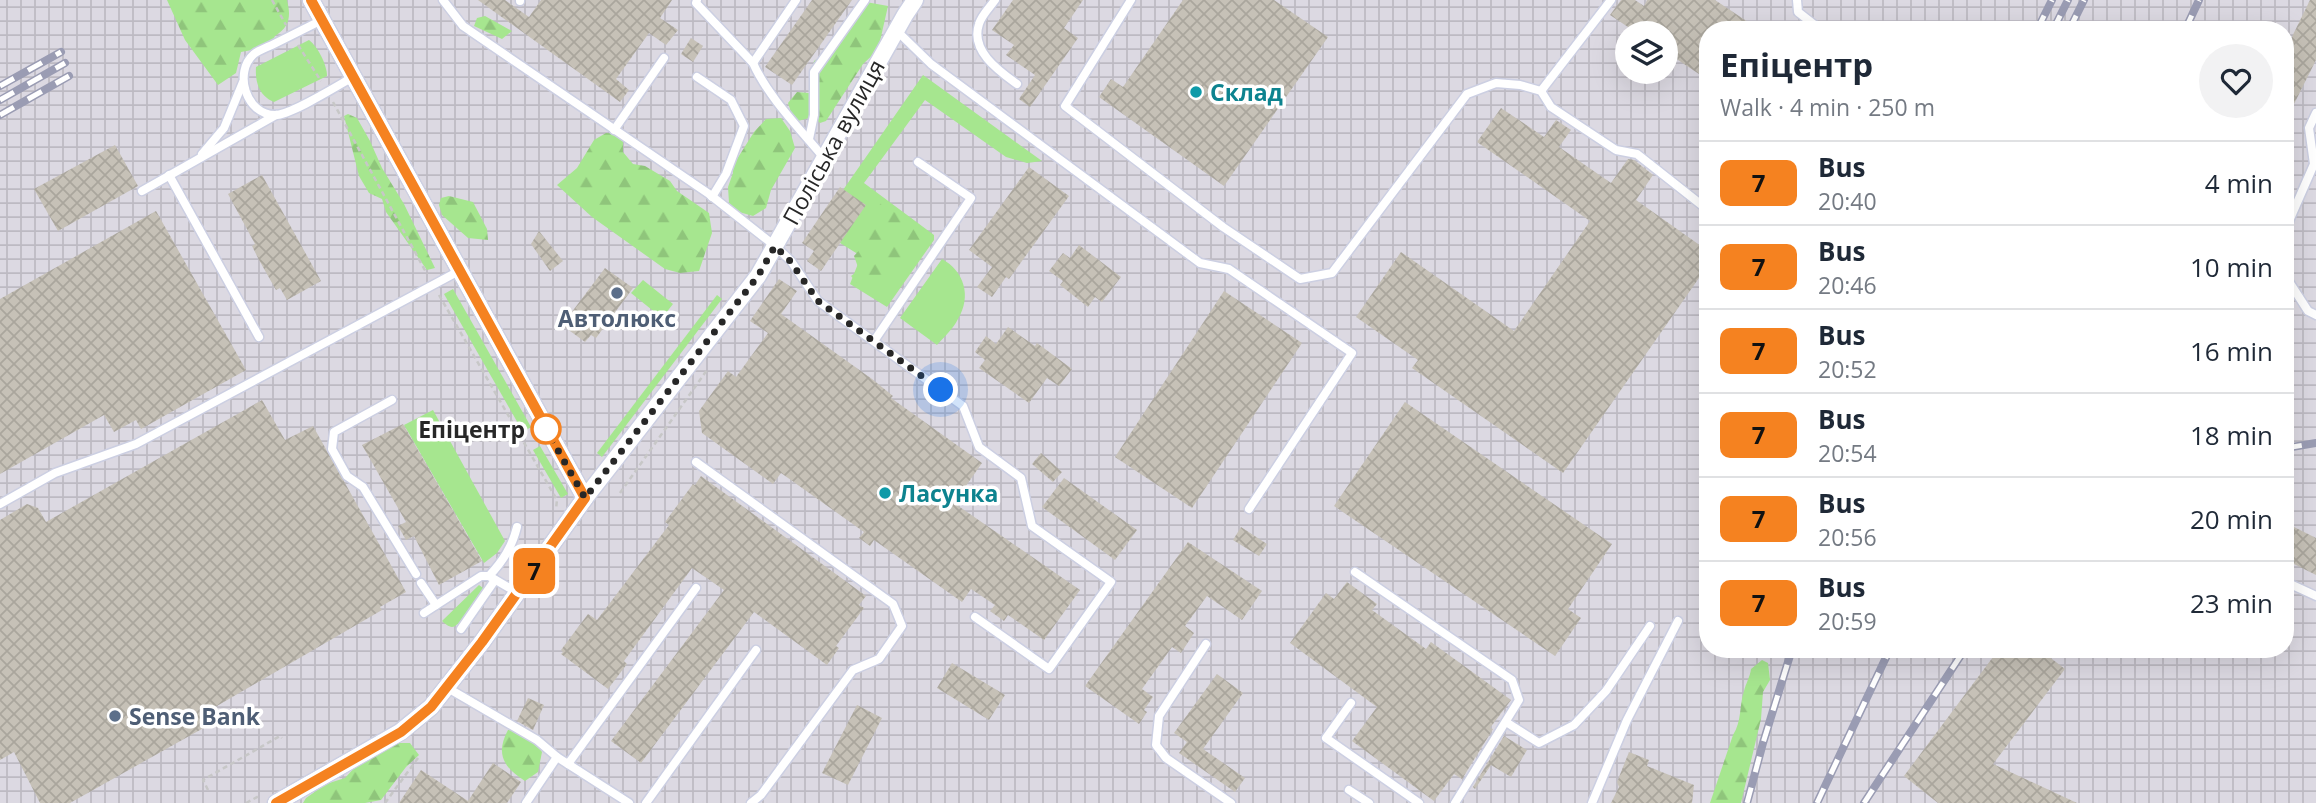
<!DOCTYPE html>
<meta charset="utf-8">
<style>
body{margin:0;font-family:"Open Sans",sans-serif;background:#f2f2f3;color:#1f2937;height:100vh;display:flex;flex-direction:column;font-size:26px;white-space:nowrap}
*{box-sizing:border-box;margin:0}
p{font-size:23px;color:#747a83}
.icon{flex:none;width:38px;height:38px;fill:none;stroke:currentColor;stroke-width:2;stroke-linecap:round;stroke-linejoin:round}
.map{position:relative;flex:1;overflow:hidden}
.sheet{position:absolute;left:1699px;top:21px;width:595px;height:637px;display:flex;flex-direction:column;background:#fff;border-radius:28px;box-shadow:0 7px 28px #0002}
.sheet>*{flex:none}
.badge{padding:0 14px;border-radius:10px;font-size:24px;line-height:46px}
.controls{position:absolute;left:1615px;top:21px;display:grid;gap:14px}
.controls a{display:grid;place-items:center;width:63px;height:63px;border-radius:50%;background:#fff;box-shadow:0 7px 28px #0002;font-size:35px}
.you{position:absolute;width:35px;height:35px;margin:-18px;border:5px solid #fff;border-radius:50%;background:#1a73e8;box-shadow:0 0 0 10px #1a73e833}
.map>.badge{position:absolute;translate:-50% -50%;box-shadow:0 0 0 4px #fff}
.round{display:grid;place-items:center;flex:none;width:74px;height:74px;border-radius:37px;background:#f2f2f3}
.summary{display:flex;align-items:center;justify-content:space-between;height:119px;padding:0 21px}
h1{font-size:33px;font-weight:700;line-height:52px}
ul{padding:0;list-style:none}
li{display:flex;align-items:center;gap:21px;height:84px;padding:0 21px;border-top:2px solid #e0e1e3}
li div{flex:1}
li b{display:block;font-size:26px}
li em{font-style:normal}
li .badge{min-width:77px;font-weight:700;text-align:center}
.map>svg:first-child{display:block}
.industrial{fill:url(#industrial-grid);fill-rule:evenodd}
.grass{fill:#a6e68f}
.forest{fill:url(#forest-firs)}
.building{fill:url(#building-cross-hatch)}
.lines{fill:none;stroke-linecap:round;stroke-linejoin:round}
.lane-casing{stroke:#cccfe2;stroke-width:11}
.street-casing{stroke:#cccfe2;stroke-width:19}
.path{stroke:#c7c7c7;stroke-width:2.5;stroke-dasharray:5 3.5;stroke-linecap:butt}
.lane{stroke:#fff;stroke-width:8}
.street{stroke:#fff;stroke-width:16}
.rail-casing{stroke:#9a9cb3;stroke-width:8}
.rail{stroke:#fff;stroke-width:5;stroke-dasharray:16;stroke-linecap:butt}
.line-casing{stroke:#fff;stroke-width:16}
.line{stroke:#f58220;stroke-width:10}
.walk{stroke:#272727;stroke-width:7;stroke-dasharray:0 12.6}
.culture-dot{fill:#0f9aa8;stroke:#fff;stroke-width:2.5}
.service-dot{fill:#5c6f8a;stroke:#fff;stroke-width:2.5}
.stop-dot{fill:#fff;stroke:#f58220;stroke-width:3.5}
.labels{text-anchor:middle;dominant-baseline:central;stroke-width:7;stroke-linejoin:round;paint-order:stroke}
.culture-label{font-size:23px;font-weight:bold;fill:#0d838f;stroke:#fff;text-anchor:start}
.street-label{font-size:23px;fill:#272727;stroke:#fff}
.service-label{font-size:23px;font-weight:bold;fill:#4e5e75;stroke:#fff}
.stop-label{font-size:23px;font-weight:bold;fill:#272727;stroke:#fff;text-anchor:end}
</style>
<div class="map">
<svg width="2316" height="803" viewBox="0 0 2316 803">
<defs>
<pattern id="industrial-grid" width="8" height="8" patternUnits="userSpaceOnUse" patternTransform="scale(1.75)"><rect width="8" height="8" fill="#dcd9e2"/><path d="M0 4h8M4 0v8" fill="none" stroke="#bdbac2"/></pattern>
<pattern id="forest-firs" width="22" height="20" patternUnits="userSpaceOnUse" patternTransform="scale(1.75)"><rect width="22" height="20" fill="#a6e68f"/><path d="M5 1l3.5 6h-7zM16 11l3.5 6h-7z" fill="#8fc57b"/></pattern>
<pattern id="building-cross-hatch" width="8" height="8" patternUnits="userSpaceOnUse" patternTransform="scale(1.75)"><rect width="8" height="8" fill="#c6c1b7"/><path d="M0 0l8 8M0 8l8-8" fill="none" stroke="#aaa69d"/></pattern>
</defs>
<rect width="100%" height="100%" fill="#ebe4d7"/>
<path class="industrial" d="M0,0H2316V803H0ZM1708,30H2286V649H1708ZM1628,33H1666V72H1628Z"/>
<g class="grass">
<path d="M309,40C318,47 327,65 327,76L274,102C259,96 255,82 256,67Z"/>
<path d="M923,75L1042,161L1027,163L1006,157L925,100L864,183L934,235V240L887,307L850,284L861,256L840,243L843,190Z"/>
<path d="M942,259C964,271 972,296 958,319C953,329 944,337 937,345L900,318Z"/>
<path d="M643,280L673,304L662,318L631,293Z"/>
<path d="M453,289L531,427L523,432L444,294Z"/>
<path d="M717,295L722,299L602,457L597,453Z"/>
<path d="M433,410L505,541L497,553L484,563L404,425Z"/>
<path d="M540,446L568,494L561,498L533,450Z"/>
<path d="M479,585L483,588L482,592C477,599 460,627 452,627C449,627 444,623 442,621Z"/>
</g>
<g class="forest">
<path d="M167,0H287C291,16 290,27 275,36L273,40L257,49L241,52L236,73L218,85L185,40Z"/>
<path d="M866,2L888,6L878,50L863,64L826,121L820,123L816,119L811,104L809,118L798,121L793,118L788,103L797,92L809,93L814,61L838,44Z"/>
<path d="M485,16L512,31L502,39L474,26L477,18Z"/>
<path d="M348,114L357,118L370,141L382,168L404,204L435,268L427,270L386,212L382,199L369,193L359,176L344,116Z"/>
<path d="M781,118L790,131L795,148L771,190L766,208L753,216L739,212L729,203L728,187L733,173L732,167L754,132L766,119Z"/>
<path d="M606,133L618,134L623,140V152L633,164L645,166L670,181L677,191L709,213L712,233L699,271L680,273L665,269L592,217L557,185L577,168L594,140Z"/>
<path d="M449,196L473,202L487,229L488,240L468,238L442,215L439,205L441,198Z"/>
<path d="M882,202L921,232L920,247L909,255L905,266L897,273L878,277L872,290L859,285L851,276L859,270L854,256L862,247L868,219Z"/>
<path d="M1762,660L1768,663L1770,680L1763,692L1761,719L1741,803H1710L1733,735C1742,721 1739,706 1744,691C1746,683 1750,677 1751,669Z"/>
<path d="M508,730C525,731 532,737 542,752L538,772L525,781C504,768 495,754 508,730Z"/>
<path d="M394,743H410L419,755L406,767L381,800L365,803H303L306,798L326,784L345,778L356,766Z"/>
</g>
<g class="building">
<path d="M478,0H505L529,17L541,0H672L660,18L678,30L666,45L649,33L616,79L629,90L620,102Z"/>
<path d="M812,0H852L792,85L765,67Z"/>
<path d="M1013,0H1083L1064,28L1078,38L1030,107L1019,99L1035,75L1006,55L1014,45L992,30Z"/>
<path d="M1183,0H1274L1328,37L1224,186L1099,97L1111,79L1123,87Z"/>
<path d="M1621,0H1635L1644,6L1647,0H1715L1760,30H1708V80L1666,52V33H1637L1610,15Z"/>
<path d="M2310,0H2316V60L2286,120V49Z"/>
<path d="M691,38L703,46L693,62L681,54Z"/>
<path d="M1501,108L1544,137L1556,120L1571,130L1559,147L1611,183L1628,159L1634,160L1653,175L1636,200L1708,251V265L1563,473L1412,368L1418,360L1356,317L1401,252L1514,331L1590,221L1477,142Z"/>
<path d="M115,145L138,186L58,231L34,189Z"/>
<path d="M1029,167L1069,196L1009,279L1006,277L992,297L977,287L992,267L969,250Z"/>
<path d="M262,175L321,281L287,300L280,288L276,290L259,260L252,246L255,244L228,194Z"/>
<path d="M840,187L866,205L821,271L807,261L814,251L802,243Z"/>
<path d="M156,211L246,370L141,429L136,420L114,432L104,415L0,474V299Z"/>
<path d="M539,231L563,261L550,271L531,244Z"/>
<path d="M1079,245L1121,277L1102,302L1095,297L1088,307L1060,285L1063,281L1049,271L1063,253L1070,258Z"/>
<path d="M605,268L633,288L596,338L591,335L585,342L562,325Z"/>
<path d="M779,279L797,291L781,314L872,379L893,396L891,398L982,463L954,503L1080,590L1044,640L1008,615L1004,621L990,611L995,605L971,589L962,602L874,540L870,546L859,538L864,532L781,473L773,484L702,433L699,411L728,371L736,377L768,333L750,321Z"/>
<path d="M1224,291L1302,343L1192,508L1115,457Z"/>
<path d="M1008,327L1035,346L1037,343L1072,369L1059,386L1047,378L1029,403L979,368L985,360L975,352L986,336L996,344Z"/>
<path d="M262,400L285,440L313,426L406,592L380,607L382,610L210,710L216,721L70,803H40L14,752L0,760V520L27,504L38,508L46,522Z"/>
<path d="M1405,402L1612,544L1568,609L1581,618L1555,656L1334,506Z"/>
<path d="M403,424L482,561L439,585L414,536L406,540L398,526L406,522L362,445Z"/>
<path d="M1041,453L1062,472L1053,482L1032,464Z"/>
<path d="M701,476L866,596L859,605L864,608L836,646L839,648L827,665L754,612L641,763L611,741L724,590L692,568L624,661L627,664L608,689L561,654L563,652L561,650L588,614L597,620L669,525L665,522L693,484L695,485Z"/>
<path d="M1064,478L1137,530L1115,560L1042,507Z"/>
<path d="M2286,523L2316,538V575L2286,560Z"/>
<path d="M1241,527L1267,544L1259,556L1233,540Z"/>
<path d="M1188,542L1262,591L1242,620L1207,596L1185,626L1194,633L1181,653L1172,647L1142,689L1153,697L1144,710L1147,712L1139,724L1085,686Z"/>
<path d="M1347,582L1377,604L1372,610L1426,649L1431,642L1511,700L1490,728L1493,729L1462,779L1454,774L1434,801L1352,741L1377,707L1290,643L1326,593L1334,599Z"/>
<path d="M1999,649H2039L2065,669L1993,764L2077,803H1938L1904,776Z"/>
<path d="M952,663L1005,695L989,720L937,688Z"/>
<path d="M1217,674L1243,693L1203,749L1245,778L1235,792L1179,753L1187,742L1174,733Z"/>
<path d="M528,698L544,705L533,730L517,721Z"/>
<path d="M857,705L882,718L848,785L822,773Z"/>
<path d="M1504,736L1527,750L1511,777L1491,765L1475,789L1473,787Z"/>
<path d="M1629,752L1649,760L1647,766L1694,785L1692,803H1611L1619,787L1617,782Z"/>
<path d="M493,763L521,782L507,803H399L421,770L468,801Z"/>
</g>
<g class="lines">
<g class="lane-casing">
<g id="lane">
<path d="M443,0L463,26L709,194L775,246L791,261L818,301L963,406L979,447L1021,478L1032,526L1111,582L1049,669L975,617"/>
<path d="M697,0L696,3L753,63C768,97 801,130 824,158"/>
<path d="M995,0C990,7 981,16 979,24C970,51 999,71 1017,84"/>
<path d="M1131,0L1065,106L1223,227L1300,279L1332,273L1467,94L1496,83L1520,85L1541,91L1551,107L1616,150L1637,154L1708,210"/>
<path d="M1797,0L1798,12L1821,30"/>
<path d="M520,1V0"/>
<path d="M322,20C306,28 290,36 274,44C268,47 259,50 254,54C233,72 246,115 275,115C291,115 337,86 353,77"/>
<path d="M896,30L931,64L1200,263L1229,269L1352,353L1249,509"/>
<path d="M753,63L796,0"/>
<path d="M697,77L731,100L744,126L726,174L712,197"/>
<path d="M1541,91L1611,0"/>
<path d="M614,130L664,58"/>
<path d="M809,139L814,115V72L865,0"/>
<path d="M202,154L224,128L243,82"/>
<path d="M169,175L259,337"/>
<path d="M142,191L276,115"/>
<path d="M2286,228L2314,164L2309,128L2316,113"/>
<path d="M2286,277L2308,311L2316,315"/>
<path d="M874,341L971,198L918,162"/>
<path d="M392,400L334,432L332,449L347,476L363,487L416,574"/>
<path d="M696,462L893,604L902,626L879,659L853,670L761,795L751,803"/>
<path d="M0,504L55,473L136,444L459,271"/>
<path d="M1355,572L1512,680L1519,700L1455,803"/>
<path d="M489,576C503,561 512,547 517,527"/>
<path d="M2286,582L2316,596"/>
<path d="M421,583L436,605"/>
<path d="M424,613L481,576H489L518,593"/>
<path d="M461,629L495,580"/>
<path d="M1206,644L1159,716L1156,745L1166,758L1231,803"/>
<path d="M446,687L537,740L557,757L629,803"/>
<path d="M1351,703L1326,738L1419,803"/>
<path d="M1506,722L1539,743L1574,725L1606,691L1650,626"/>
<path d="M568,764L696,588"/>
<path d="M1349,790L1369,803"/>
<path d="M526,803L557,757"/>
<path d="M646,803L756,650"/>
<path d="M1592,803L1627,720L1678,621"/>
</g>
</g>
<g class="street-casing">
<g id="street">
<path d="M311,0L585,498"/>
<path d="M276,803L400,732L431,707L482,642L585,498L758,276L905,15L915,0"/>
</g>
</g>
<g class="path">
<path d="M272,0L286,25"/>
<path d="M298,45L321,81"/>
<path d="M333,102L427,274"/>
<path d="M439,295L557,500L556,509"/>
<path d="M620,493L707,370"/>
<path d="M208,790L203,780L280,736L282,738"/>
<path d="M246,803L261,795"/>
<path d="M385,803L418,758"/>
</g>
<use href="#lane" class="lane"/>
<use href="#street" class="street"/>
<g class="rail-casing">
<g id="rail">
<path d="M2037,30L2052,0"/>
<path d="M2053,30L2068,0"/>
<path d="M2069,30L2084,0"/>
<path d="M2185,30L2199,0"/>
<path d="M0,86L61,52"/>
<path d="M0,100L65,63"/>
<path d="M0,115L69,76"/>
<path d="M2286,448L2316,443"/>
<path d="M1747,803L1763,743L1792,649"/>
<path d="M1817,803L1890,649"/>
<path d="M1864,803L1965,649"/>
</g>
</g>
<use href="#rail" class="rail"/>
</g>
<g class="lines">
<g class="line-casing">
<path id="line" d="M276,803L401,732L431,707L482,642L585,498L311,0"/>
</g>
<use href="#line" class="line"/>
<path class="walk" d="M546,429L585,498L758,276L775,246L790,261L818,301L941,390"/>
</g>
<g class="culture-dot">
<circle cx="1196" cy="92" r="7"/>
<circle cx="885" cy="493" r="7"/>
</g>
<g class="service-dot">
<circle cx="617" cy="293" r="7"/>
<circle cx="115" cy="716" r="7"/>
</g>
<circle class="stop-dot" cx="546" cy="429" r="14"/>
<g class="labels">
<g class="culture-label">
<text x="1210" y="92">Склад</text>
<text x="899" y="493">Ласунка</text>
</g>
<g class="street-label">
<text transform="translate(833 142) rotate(-61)">Поліська вулиця</text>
</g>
<g class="service-label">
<text x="617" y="318">Автолюкс</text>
<text x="129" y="716" text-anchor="start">Sense Bank</text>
</g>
<g class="stop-label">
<text x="525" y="429">Епіцентр</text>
</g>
</g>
</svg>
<div class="controls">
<a><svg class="icon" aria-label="layers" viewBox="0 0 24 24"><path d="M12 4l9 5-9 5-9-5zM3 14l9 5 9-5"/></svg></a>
</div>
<div class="you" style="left:941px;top:390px"></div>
<b class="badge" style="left:534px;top:571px;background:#f58220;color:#111">7</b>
<section class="sheet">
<div class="summary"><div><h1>Епіцентр</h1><p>Walk · 4 min · 250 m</p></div><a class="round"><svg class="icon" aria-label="heart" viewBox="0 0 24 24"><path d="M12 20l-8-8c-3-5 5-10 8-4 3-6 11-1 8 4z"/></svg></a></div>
<ul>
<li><span class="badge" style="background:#f58220;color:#111">7</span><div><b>Bus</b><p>20:40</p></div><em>4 min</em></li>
<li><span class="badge" style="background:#f58220;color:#111">7</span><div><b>Bus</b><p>20:46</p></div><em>10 min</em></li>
<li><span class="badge" style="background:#f58220;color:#111">7</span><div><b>Bus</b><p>20:52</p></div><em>16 min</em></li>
<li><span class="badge" style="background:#f58220;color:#111">7</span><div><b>Bus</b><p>20:54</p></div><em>18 min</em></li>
<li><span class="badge" style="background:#f58220;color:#111">7</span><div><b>Bus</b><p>20:56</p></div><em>20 min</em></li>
<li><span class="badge" style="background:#f58220;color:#111">7</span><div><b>Bus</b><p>20:59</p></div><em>23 min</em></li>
</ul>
</section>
</div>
